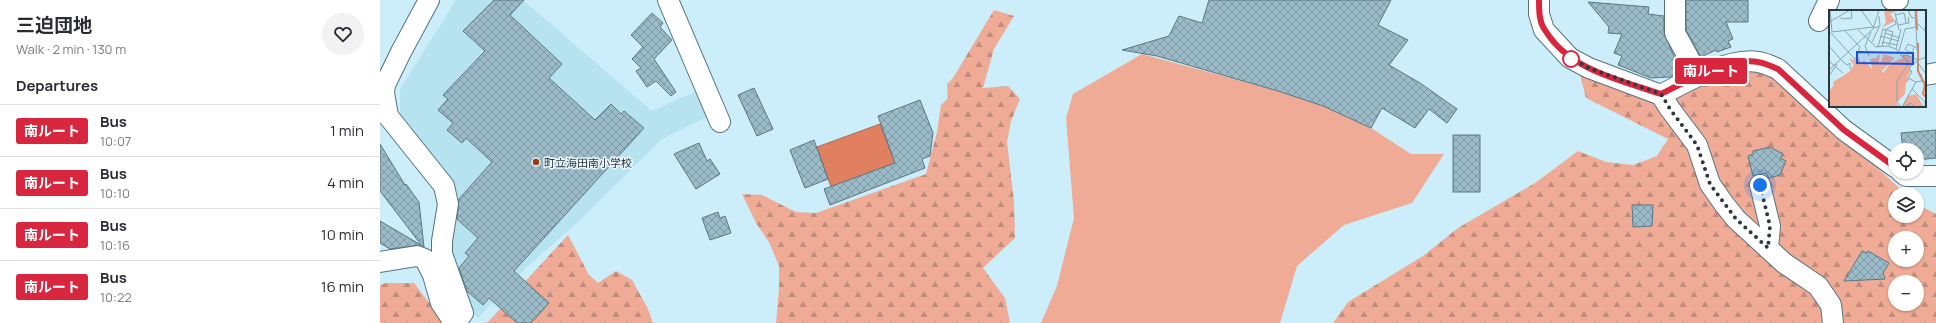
<!DOCTYPE html>
<meta charset="utf-8">
<style>
body{margin:0;font-family:Manrope,"Noto Sans JP",sans-serif;background:#f2f2f3;color:#2b2b33;height:100vh;display:flex;flex-direction:column;font-size:15px;white-space:nowrap}
*{box-sizing:border-box;margin:0}
p{font-size:13px;color:#7c7c81}
.icon{flex:none;width:22px;height:22px;fill:none;stroke:currentColor;stroke-width:2;stroke-linecap:round;stroke-linejoin:round}
.map{position:relative;flex:1;overflow:hidden}
.drawer{display:flex;flex-direction:column;background:#fff;width:380px}
.drawer>*{flex:none}
.badge{padding:0 8px;border-radius:3px;font-size:14px;line-height:26px}
.tools{position:absolute;left:1508px;top:143px;display:grid;gap:8px}
.tools a{display:grid;place-items:center;width:36px;height:36px;border-radius:50%;background:#fff;box-shadow:0 1px 3px #0004;font-size:20px}
.you{position:absolute;width:20px;height:20px;margin:-10px;border:3px solid #fff;border-radius:50%;background:#1a73e8;box-shadow:0 0 0 6px #1a73e833}
.map>.badge{position:absolute;translate:-50% -50%;box-shadow:0 0 0 2px #fff}
h2{padding:0 16px;font-size:15px;line-height:36px}
.round{display:grid;place-items:center;flex:none;width:42px;height:42px;border-radius:21px;background:#f2f2f3}
.head{display:flex;align-items:center;justify-content:space-between;height:68px;padding:0 16px}
h1{font-size:19px;font-weight:700;line-height:30px}
ul{padding:0;list-style:none}
li{display:flex;align-items:center;gap:12px;height:52px;padding:0 16px;border-top:1px solid #e1e1e2}
li div{flex:1}
li b{display:block;font-size:15px}
li em{font-style:normal}
li .badge{min-width:44px;font-weight:700;text-align:center}
main{display:flex;flex:1;min-height:0}
.map>svg:first-child{display:block}
.built{fill:#b7e3f1}
.forest{fill:url(#forest-firs);fill-rule:evenodd}
.pitch{fill:#efab95}
.water{fill:#e08060;stroke:#aa6a56}
.building{fill:url(#building-cross-hatch);stroke:#587782}
.lines{fill:none;stroke-linecap:round;stroke-linejoin:round}
.minor-casing{stroke:#55747f;stroke-width:22}
.minor{stroke:#fff;stroke-width:20}
.line-casing{stroke:#fff;stroke-width:9}
.line{stroke:#d7263d;stroke-width:6}
.walk{stroke:#2b383d;stroke-width:4;stroke-dasharray:0 7.2}
.stop-dot{fill:#fff;stroke:#d7263d;stroke-width:2}
.poi-dot{fill:#9f3912;stroke:#e9f7fc;stroke-width:1.5}
.labels{text-anchor:middle;dominant-baseline:central;stroke-width:3;stroke-linejoin:round;paint-order:stroke}
.poi-label{font-size:11px;fill:#2b383d;stroke:#e9f7fc;text-anchor:start}
.inset-river{fill:none;stroke:#e08060;stroke-width:2}
.inset-road{fill:none;stroke:#8ba5ae;stroke-width:1}
.view{fill:#1d4ed8;fill-opacity:0.15;stroke:#1d4ed8;stroke-width:2}
.inset-edge{fill:none;stroke:#2b383d;stroke-width:2}
</style>
<main>
<section class="drawer">
<div class="head"><div><h1>三迫団地</h1><p>Walk · 2 min · 130 m</p></div><a class="round"><svg class="icon" aria-label="heart" viewBox="0 0 24 24"><path d="M12 20l-8-8c-3-5 5-10 8-4 3-6 11-1 8 4z"/></svg></a></div>
<h2>Departures</h2>
<ul>
<li><span class="badge" style="background:#d7263d;color:#fff">南ルート</span><div><b>Bus</b><p>10:07</p></div><em>1 min</em></li>
<li><span class="badge" style="background:#d7263d;color:#fff">南ルート</span><div><b>Bus</b><p>10:10</p></div><em>4 min</em></li>
<li><span class="badge" style="background:#d7263d;color:#fff">南ルート</span><div><b>Bus</b><p>10:16</p></div><em>10 min</em></li>
<li><span class="badge" style="background:#d7263d;color:#fff">南ルート</span><div><b>Bus</b><p>10:22</p></div><em>16 min</em></li>
</ul>
</section>
<div class="map">
<svg width="1556" height="323" viewBox="0 0 1556 323">
<defs>
<pattern id="forest-firs" width="22" height="20" patternUnits="userSpaceOnUse"><rect width="22" height="20" fill="#efab95"/><path d="M5 1l3.5 6h-7zM16 11l3.5 6h-7z" fill="#c28c7b"/></pattern>
<pattern id="building-cross-hatch" width="8" height="8" patternUnits="userSpaceOnUse"><rect width="8" height="8" fill="#9abbc7"/><path d="M0 0l8 8M0 8l8-8" fill="none" stroke="#7e99a3"/></pattern>
</defs>
<rect width="100%" height="100%" fill="#cbeefa"/>
<path class="built" d="M76,0H143L272,111L319,90L329,116L282,139L200,220L146,268L98,318L86,307L72,268L71,200L20,117V89Z"/>
<g class="forest">
<path d="M614,10L634,16L614,49L603,88L628,86L640,99L631,121L627,142L634,202L635,238L603,268L625,298L630,323H396L399,289V266L389,242L376,223L362,194L382,195L416,212L436,213L546,174L557,132L561,105L568,98L567,84L573,78Z"/>
<path d="M1367,68L1394,75L1526,194H1515V216H1537V204L1556,214V323H953L968,302L1043,256L1078,228L1155,183L1198,151L1226,162L1253,165L1277,156L1288,139L1206,98L1200,75H1214L1251,88L1321,82ZM1515,238H1537V260H1515ZM1515,282H1537V304H1515Z"/>
<path d="M188,235L209,275L218,283L236,271L252,280L268,309L273,323H102L108,322Z"/>
<path d="M6,283H34L63,321L76,323H0V285Z"/>
</g>
<path class="pitch" d="M762,54L898,91L943,106L991,128L1031,154H1064L1032,203L964,225L917,266L900,323H661L677,286L694,218L686,118L693,94Z"/>
<path class="water" d="M500,124L515,163L451,187L437,147Z"/>
<g class="building">
<path d="M114,0H144L130,15L182,64L169,78L215,120L231,104L241,114L244,111L264,128L134,271L169,303L151,323H137L109,298L103,305L87,291L79,268L89,256L85,253L98,238L77,219L79,199L112,162L86,138L82,143L67,130L73,123L58,110L68,99L63,95L105,51L83,31Z"/>
<path d="M829,0H1011L998,25L1028,40L1009,65L1040,83L1077,109L1067,123L1049,109L1035,128L1002,108L991,128L943,106L898,91L777,56L742,50L789,36L799,16L822,23Z"/>
<path d="M1306,0H1368V22H1346L1353,39L1348,41L1351,47L1337,52L1336,50L1321,57L1306,30Z"/>
<path d="M1208,2L1269,7L1268,14L1284,16V33L1294,56L1295,74L1290,77L1271,78L1238,65L1242,56L1234,53L1242,34L1228,33L1229,27Z"/>
<path d="M272,13L283,23L280,27L292,40L274,59L296,92L291,96L276,81L267,87L256,71L261,68L252,59L263,47L251,35Z"/>
<path d="M374,88L393,129L377,136L358,95Z"/>
<path d="M540,100L553,133L550,156L542,159L545,168L450,205L444,189L515,163L498,116Z"/>
<path d="M1556,130V158L1537,160V150H1523L1521,133Z"/>
<rect x="1073" y="135" width="27" height="57"/>
<path d="M434,140L448,179L425,188L410,150Z"/>
<path d="M319,143L327,161L330,159L340,174L316,189L294,154Z"/>
<path d="M0,144L25,185L26,184L39,202L44,247L42,246L0,191Z"/>
<path d="M1390,147L1403,154L1400,158L1406,161L1400,175L1389,178L1386,173L1373,176L1368,156L1373,154V151Z"/>
<path d="M1252,205H1273L1272,226L1253,227Z"/>
<path d="M338,212L340,218L345,216L351,233L330,240L322,218Z"/>
<path d="M0,221L41,245L10,249L0,243Z"/>
<path d="M1482,251L1487,253L1488,251L1509,263L1503,273L1505,279L1464,281Z"/>
</g>
<g class="lines">
<g class="minor-casing">
<g id="minor">
<path d="M288,0L340,122"/>
<path d="M1159,0V14L1164,30L1190,58L1209,68L1281,95L1290,109L1317,145L1330,184L1344,204L1356,219L1404,263L1438,286L1451,305L1453,323"/>
<path d="M1295,0V33L1318,75"/>
<path d="M1512,0H1518"/>
<path d="M1439,21L1449,0"/>
<path d="M1545,75L1556,73"/>
<path d="M1281,95C1305,82 1350,57 1378,62C1385,63 1391,66 1398,69L1464,130L1515,167"/>
<path d="M1521,172L1526,176H1556"/>
<path d="M1380,185L1390,226L1388,248"/>
<path d="M0,262L37,256L45,259L53,275L61,303L71,318H79L83,313L62,254V241L68,204L64,186L8,116L4,93L5,85L21,52L49,0"/>
</g>
</g>
<use href="#minor" class="minor"/>
</g>
<g class="lines">
<g class="line-casing">
<path id="line" d="M1159,0C1159,10 1159,22 1165,30C1189,70 1240,80 1281,94C1305,82 1349,57 1378,62C1385,63 1391,66 1398,69L1464,130L1515,167"/>
</g>
<use href="#line" class="line"/>
<path class="walk" d="M1191,59L1190,58L1209,68L1281,94L1290,109L1317,145L1330,184L1356,219L1388,248L1390,226L1380,185"/>
</g>
<circle class="stop-dot" cx="1191" cy="59" r="8"/>
<circle class="poi-dot" cx="156" cy="162" r="4"/>
<g class="labels">
<g class="poi-label">
<text x="164" y="162">町立海田南小学校</text>
</g>
</g>
<g transform="translate(1449 10)">
<rect width="97" height="97" fill="#cbeefa"/>
<path d="M55,0H70L61,4L66,11L52,18L57,13ZM51,43L50,52L54,63L62,53L74,48L71,45H78L85,51V54L80,58L82,61L78,67L80,70L77,73L76,84L67,93L71,97H0V81L5,75L4,72L20,62L25,55L20,48L32,53L35,50L43,59L41,49L47,48ZM87,84L95,97H73L79,86Z" fill="#efab95"/>
<path d="M55,44L66,48L54,60L50,57Z" fill="#efab95"/>
<path class="inset-river" d="M87,0L88,20M89,33V61L96,75L94,84L97,87"/>
<path class="inset-road" d="M1,0L3,22L44,17M32,0L45,18L51,16L50,6M79,0L82,7L88,9M86,0L89,53L97,64M66,3L70,20M66,5L75,3L77,13M11,7L13,9L23,8L22,0M0,12L21,0M88,13L97,22M69,15L80,13L79,7M29,20L47,37L58,36L67,39L80,53L68,71V92L72,97M56,20L67,14L66,10M0,21L25,48M16,21L31,37L28,45L31,53L25,49L28,46M96,21L97,7M56,23L71,28M51,26L70,31M43,32L50,17M53,32L68,35M0,36L14,52L18,55L21,53V59M53,36L57,20M49,37L54,19L64,22L60,36M85,38L82,43L76,39L79,34L90,39M67,39L72,19M70,41L76,19L87,17M40,46L36,36L42,22M74,46L77,45L89,50L97,47M89,50L80,58L83,62L79,68L87,72L93,71L92,64M0,51L14,63M0,60L44,19L50,0M0,66L8,54M83,79L96,92V97M73,97L87,72M75,97L82,93L86,97"/>
<path class="view" d="M28,42L84,43V54L28,53Z"/>
<rect width="97" height="97" class="inset-edge"/>
</g>
</svg>
<div class="tools">
<a><svg class="icon" aria-label="locate" viewBox="0 0 24 24"><circle cx="12" cy="12" r="6"/><path d="M12 2v4M12 18v4M2 12h4M18 12h4"/></svg></a>
<a><svg class="icon" aria-label="layers" viewBox="0 0 24 24"><path d="M12 4l9 5-9 5-9-5zM3 14l9 5 9-5"/></svg></a>
<a>+</a>
<a>−</a>
</div>
<div class="you" style="left:1380px;top:185px"></div>
<b class="badge" style="left:1331px;top:71px;background:#d7263d;color:#fff">南ルート</b>
</div>
</main>
